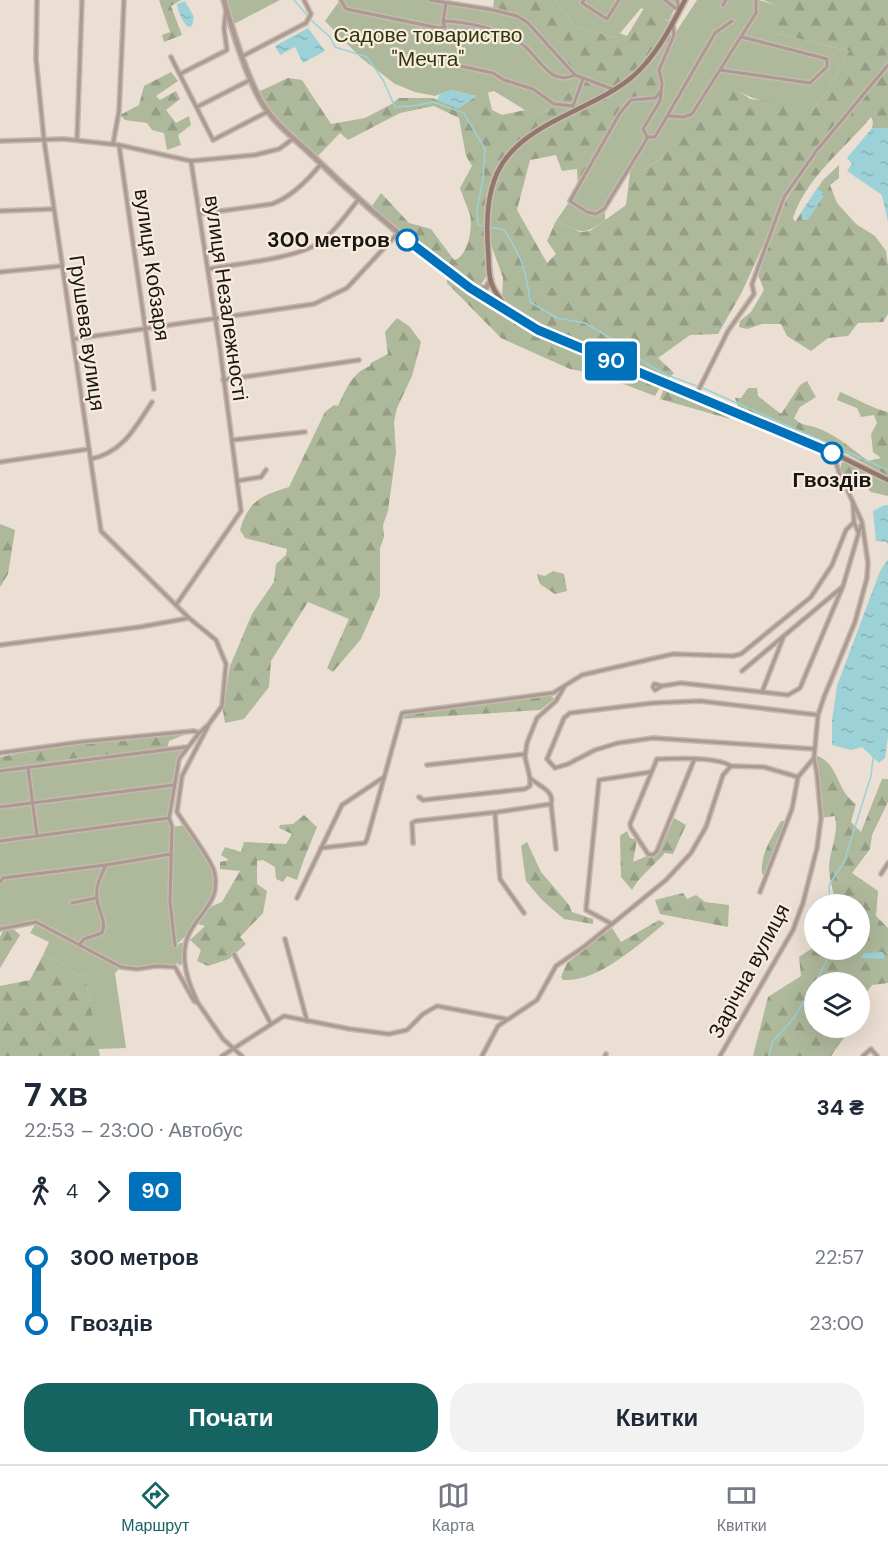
<!DOCTYPE html>
<html lang="uk">
<meta charset="utf-8">
<style>
body{margin:0;font-family:"DM Sans",sans-serif;background:#f2f2f3;color:#1f2937;height:100vh;display:flex;flex-direction:column;font-size:22px;white-space:nowrap}
*{box-sizing:border-box;margin:0}
p{font-size:20px;color:#747a83}
.icon{flex:none;width:33px;height:33px;fill:none;stroke:currentColor;stroke-width:2;stroke-linecap:round;stroke-linejoin:round}
.map{position:relative;height:1056px;overflow:hidden}
.details{display:flex;flex-direction:column;background:#fff;flex:1}
.details>*{flex:none}
.badge{padding:0 12px;border-radius:4px;font-size:21px;line-height:39px}
.controls{position:absolute;left:804px;top:894px;display:grid;gap:12px}
.controls a{display:grid;place-items:center;width:66px;height:66px;border-radius:50%;background:#fff;box-shadow:0 6px 24px #0002;font-size:30px}
.map>.badge{position:absolute;translate:-50% -50%;box-shadow:0 0 0 3px #fff}
.legs{display:flex;align-items:center;gap:9px;height:66px;padding:0 24px;font-size:20px}
.legs p{margin-inline-start:auto}
.headline{display:flex;align-items:center;justify-content:space-between;height:102px;padding:0 24px}
h1{font-size:33px;font-weight:800;line-height:45px}
.button{display:flex;gap:12px;margin-top:auto;padding:12px 24px}
.button a{flex:1;height:69px;border-radius:24px;background:#156461;color:#fff;font-size:24px;font-weight:800;line-height:69px;text-align:center}
.button a+a{background:#f2f2f3;color:#1f2937}
ul{padding:0 24px;list-style:none}
li{display:flex;align-items:center;gap:21px;height:66px;font-size:22px}
li i{display:grid;place-items:center;width:9px;height:100%;margin:0 8px;background:currentColor}
li i::after{content:'';width:15px;height:15px;margin:-8px;border:4px solid;border-radius:50%;background:#fff}
li p{margin-inline-start:auto}
li:first-child i{background:linear-gradient(#0000 50%,currentColor 0)}
li:last-child i{background:linear-gradient(currentColor 50%,#0000 0)}
.dock{display:flex;justify-content:space-around;align-items:center;height:84px;border-top:2px solid #e0e1e3;background:#fff;font-size:16px;color:#747a83}
.dock a{display:grid;justify-items:center;gap:3px}
.dock .active{color:#156461}
.map>svg:first-child{display:block}
.green{fill:#aeb89b}
.forest{fill:url(#forest-firs)}
.water{fill:url(#water-ripples)}
.lines{fill:none;stroke-linecap:round;stroke-linejoin:round}
.stream{stroke:#9cd1d8;stroke-width:1.5}
.minor-casing{stroke:#c5baaf;stroke-width:6}
.tertiary-casing{stroke:#c5baaf;stroke-width:8}
.secondary-casing{stroke:#c5baaf;stroke-width:8}
.minor{stroke:#ac9992;stroke-width:3}
.tertiary{stroke:#ac9992;stroke-width:4.5}
.secondary{stroke:#92776c;stroke-width:4.5}
.line-1-casing{stroke:#fff;stroke-width:14}
.line-1{stroke:#0072bc;stroke-width:9}
.stop-1-dot{fill:#fff;stroke:#0072bc;stroke-width:3}
.labels{text-anchor:middle;dominant-baseline:central;stroke-width:4.5;stroke-linejoin:round;paint-order:stroke}
.park-label{font-size:21px;fill:#2d3708;stroke:#f8ebdf}
.stop-label{font-size:21px;font-weight:bold;fill:#1a1611;stroke:#f8ebdf;text-anchor:end}
.street-label{font-size:21px;fill:#1a1611;stroke:#f8ebdf}
</style>
<div class="map">
<svg width="888" height="1056" viewBox="0 0 888 1056">
<defs>
<pattern id="forest-firs" width="22" height="20" patternUnits="userSpaceOnUse" patternTransform="scale(1.5)"><rect width="22" height="20" fill="#aeb89b"/><path d="M5 1l3.5 6h-7zM16 11l3.5 6h-7z" fill="#959d84"/></pattern>
<pattern id="water-ripples" width="26" height="14" patternUnits="userSpaceOnUse" patternTransform="scale(1.5)"><rect width="26" height="14" fill="#9cd1d8"/><path d="M2 4q2-2 4 0t4 0M15 11q2-2 4 0t4 0" fill="none" stroke="#86b3b8"/></pattern>
</defs>
<rect width="100%" height="100%" fill="#ebded2"/>
<g class="green">
<path d="M224,0H280L232,25Z"/>
<path d="M340,0H430L508,13L528,23L583,79L552,108L539,114L525,110L494,91L476,96L451,90L435,96L415,92L395,84L360,57L325,21Z"/>
<path d="M555,0H678L669,21L641,8L616,38L574,26Z"/>
<path d="M697,0H759L775,5L776,33L849,51L825,95L813,109C789,100 761,106 739,91L692,114L660,160L641,171L631,166L605,209V220C582,237 581,232 556,221L578,189L620,113L659,70L674,35Z"/>
<path d="M179,748L183,752L179,759L169,818L172,827L185,825C192,836 210,858 214,869C224,899 195,928 175,946L177,969L172,966L137,969L121,967L115,973L126,1048L98,1049L85,975L74,974L65,965L43,955L49,942L30,933L36,923L0,930V771Z"/>
</g>
<g class="forest">
<path d="M159,0H181L171,6L182,35L164,42L162,35L170,32Z"/>
<path d="M494,0H555L574,26L616,38L619,33L627,36L649,0H659L654,13L673,24C676,47 659,55 659,71C659,85 667,85 655,98L630,100L620,113L578,189L577,169L562,171L556,155L530,160L517,210L547,263L556,254L547,241L556,221L580,232L590,231L626,205L631,165L641,171L660,160L705,93L739,91L750,99L798,103L813,109L825,95L849,51L776,33L767,21L775,5L763,0H888V65L817,150L786,195L742,292L718,334L690,335L658,358L674,373L666,381L544,329L512,311L502,301L503,278L488,236C488,250 492,276 479,286L471,283L416,248L370,209L381,193L409,223L431,229L454,260C468,257 473,227 470,215C467,206 463,197 460,188L472,166L466,156L459,118L434,106L400,113L348,140L340,133L315,159L269,111L258,92L288,78L302,80L331,124L365,118L390,105L399,98H432L459,108L476,96L478,90L488,93L492,110L502,115L525,110L539,114L552,108L583,79L575,75L528,23L517,16L493,10Z"/>
<path d="M888,69V128H872L873,122L871,117C844,150 807,176 793,218L795,222L823,180L839,165V178L830,185L837,203L856,224L875,236L886,251L888,265V314L883,322L858,323L848,336L828,338L811,351L787,336L781,324H762L747,329L739,327L740,321L751,312L764,290L758,275L786,200L816,154Z"/>
<path d="M171,72L178,81L156,96L160,100L176,91L180,99L166,110L176,123L189,116L191,125L178,135L181,145L167,150L164,133L152,130L147,123L125,120L120,115L139,105L144,86Z"/>
<path d="M447,279L460,285L524,329L660,387L655,396L597,374L570,369L501,338L447,283Z"/>
<path d="M397,318L410,327L421,342L412,376L397,408L394,422L396,452L388,511L383,525L384,537L380,548V596L361,639L333,672L327,668L349,619L308,602L271,661L269,687L244,719L225,723L223,711L230,666L252,614L274,582L276,564L286,555L287,549L245,538L240,530C248,501 262,495 289,487L325,412L334,405L338,406C346,389 352,373 370,366L371,363L388,354L385,332Z"/>
<path d="M807,381L816,397L800,407L794,418C800,426 811,425 820,429C839,437 852,449 868,461L881,458L873,452L871,434L877,423L874,415L861,417L857,408L837,400L840,392C853,397 876,410 888,412V476L847,454L727,406L738,407L735,398H741L748,388H757L758,396L781,414L800,385Z"/>
<path d="M664,388L726,415L730,419L660,399Z"/>
<path d="M845,462L888,483V496L871,492L860,479L849,485L841,470V463Z"/>
<path d="M0,524L15,530L8,574L0,587Z"/>
<path d="M553,571L564,574L567,591L555,594L540,584L537,574L545,576Z"/>
<path d="M551,695L554,699L540,710L401,719L402,710Z"/>
<path d="M194,731L169,741L167,750L0,771V757L81,742Z"/>
<path d="M818,756C840,766 836,791 856,804L851,822L861,832L882,779H888V802L872,835L870,849L852,873L878,891L876,916L888,928V983L872,985L860,1001V982H814V1028H851L831,1056H753L768,997L801,976L799,957L814,947V950H860V904H833L835,901C833,890 829,878 829,867C830,849 839,834 835,816L821,818L814,758Z"/>
<path d="M304,815L317,827L304,859L297,880L287,876L283,882L276,879L275,867L263,860L257,861V884L267,891L263,913L240,937L246,944L229,959L208,966L197,961L201,950L190,940L205,926L198,924L212,906L222,902L240,871L220,869V862L229,860L221,855L225,847L241,852L244,842L286,844L292,834L279,828L280,825L293,824Z"/>
<path d="M674,818L686,825L673,854L665,853C655,864 638,878 632,890L621,877L620,836L627,831L630,838L637,840L633,862L647,856L654,858L659,852Z"/>
<path d="M781,821H785L765,875L762,874C760,854 772,837 781,821Z"/>
<path d="M527,842L541,872L569,905L572,912L593,919V924L564,919L542,900L526,881L521,846Z"/>
<path d="M683,893L687,899L696,895L705,902L729,905L728,927L660,914L655,900Z"/>
<path d="M659,920L665,923C638,945 599,982 563,980L561,977L567,963L612,928L621,942Z"/>
<path d="M11,927L20,935L0,968V937L4,929Z"/>
<path d="M180,943H184V961L180,966L174,960V950Z"/>
<path d="M43,955L65,965L74,974L85,975L100,1056H0V986L30,980Z"/>
</g>
<g class="water">
<path d="M185,1L194,17L192,26L188,27C183,23 178,12 177,4Z"/>
<path d="M308,28L325,51L303,63L295,47L280,55L275,46Z"/>
<path d="M451,90L476,96L459,108L437,100L440,94Z"/>
<path d="M872,128H888V222L882,195L847,171L852,164L847,158Z"/>
<path d="M817,188L825,194L808,220H802L801,213Z"/>
<path d="M885,505H888V546L887,542L876,541L873,511Z"/>
<path d="M888,559V736L885,758L879,763L862,747L851,750L832,745V720L837,686L880,571Z"/>
<path d="M882,952L885,955L884,959L861,958L864,953Z"/>
</g>
<g class="lines">
<g class="stream">
<path d="M294,0L307,15"/>
<path d="M311,20L330,37L335,47L367,57L383,80L395,107L413,106L433,102L464,113L485,149L483,179L477,210L478,225L482,226"/>
<path d="M490,227L504,230C521,256 527,271 530,302L557,318L585,323L617,342L647,364L667,375L697,386"/>
<path d="M703,388L888,470"/>
<path d="M830,904L829,885L844,862L871,776L873,758"/>
<path d="M816,982L832,950"/>
<path d="M769,1056L773,1041L793,1019L814,986"/>
</g>
<g class="minor-casing">
<g id="minor">
<path d="M37,0L36,59L44,140L101,531L189,618L216,640L226,664L222,706L209,724L199,733L179,759L169,818L172,827L170,902L175,946"/>
<path d="M341,0L346,9L439,28L445,27L443,21L446,3"/>
<path d="M430,0L493,10L517,16L528,23L575,75L615,90"/>
<path d="M584,0L582,3L607,19L619,0"/>
<path d="M665,0L675,8H678"/>
<path d="M677,0L679,8"/>
<path d="M723,5L726,0"/>
<path d="M443,21C468,22 494,28 516,40C538,51 547,88 575,75"/>
<path d="M673,25L674,35L659,70L662,83L660,101L643,129L647,137H655L715,33L732,21"/>
<path d="M243,56L306,23L311,14L304,0"/>
<path d="M397,56L427,59L493,73L504,80L533,89L554,104L573,106"/>
<path d="M171,57L213,140L269,111"/>
<path d="M720,70L810,83L827,67V59L742,37"/>
<path d="M180,74L227,50L224,29L226,9"/>
<path d="M573,106L583,79"/>
<path d="M197,107L250,80"/>
<path d="M668,116L684,117L692,114L756,13V0"/>
<path d="M648,137L604,209L596,214L587,212L570,201L620,113L631,100L655,98L661,91"/>
<path d="M77,140L82,0"/>
<path d="M0,141L64,139L119,145L191,161L255,155L279,149L294,138"/>
<path d="M113,144L119,111L124,0"/>
<path d="M119,145L154,389"/>
<path d="M0,211L53,209"/>
<path d="M199,214L272,204C291,197 308,180 321,164"/>
<path d="M208,269C236,264 301,258 322,241C336,230 347,213 359,199"/>
<path d="M0,272L62,266"/>
<path d="M74,339L314,304L347,288L398,233"/>
<path d="M223,380L359,360"/>
<path d="M696,395L728,331L754,294L752,284L784,197L817,150L888,65"/>
<path d="M232,440L305,432"/>
<path d="M91,459C123,452 135,428 152,402"/>
<path d="M0,462L89,449"/>
<path d="M237,481L261,477L266,470"/>
<path d="M853,503L854,522L858,532"/>
<path d="M176,605L241,511L220,349L191,161"/>
<path d="M0,645L140,627L189,618"/>
<path d="M742,671L841,588"/>
<path d="M662,686L655,690L653,687L654,684L662,686L681,683L788,695L800,688L843,586L861,525"/>
<path d="M762,692L783,638"/>
<path d="M814,749L653,738L618,743L595,750L568,764L555,768L547,759L564,718L570,713L653,703L700,701L818,715"/>
<path d="M0,753L81,742L194,731L199,733"/>
<path d="M694,760L657,851L653,855L648,854L631,828L630,824L657,759C677,759 715,756 731,766"/>
<path d="M427,765L525,754"/>
<path d="M28,768L37,836"/>
<path d="M0,771L187,747"/>
<path d="M419,797L423,800L525,789L530,786V778L525,757L527,743L537,718L556,701L564,687"/>
<path d="M551,804L556,849"/>
<path d="M0,807L174,785"/>
<path d="M495,813L500,879L524,913"/>
<path d="M0,841L169,818"/>
<path d="M413,843L412,823L416,821L498,812L551,804C555,791 539,786 530,778"/>
<path d="M321,848L365,843L367,839L402,713L553,693L582,675L673,654L733,656L741,654L811,597L832,565L846,530L854,522"/>
<path d="M881,874L888,863"/>
<path d="M0,882L3,878L106,865L171,854"/>
<path d="M760,892L792,809L798,777"/>
<path d="M297,898L342,805L384,777"/>
<path d="M72,903L96,898"/>
<path d="M612,924L586,910L599,780L651,772"/>
<path d="M0,929L36,922L121,967L137,969L156,966L175,967L194,1001L198,1003L223,1039L242,1056"/>
<path d="M285,939L307,1021"/>
<path d="M80,944L84,939L102,933C107,922 98,910 97,899C95,887 101,875 106,865"/>
<path d="M234,954L271,1024"/>
<path d="M198,1003C188,983 179,958 188,936C198,912 222,903 214,871C211,859 185,825 177,812L182,776L208,726"/>
<path d="M222,1056L284,1016L350,1029L389,1034L407,1030L423,1014L437,1006L506,1019"/>
<path d="M482,1056L498,1026L537,1000L556,966L585,946L666,880L691,853L706,827L723,775L731,766L764,767L798,777L814,758L818,715L824,697L855,622L867,578L868,563L862,522L839,472L833,453"/>
<path d="M605,1056L606,1054"/>
<path d="M720,1056L793,930L803,903L817,848L821,818L817,774L814,758"/>
<path d="M863,1056L871,1049L877,1056"/>
</g>
</g>
<g class="tertiary-casing">
<g id="tertiary">
<path d="M224,0C232,29 247,77 262,103C274,123 296,140 313,156C375,217 443,272 517,318"/>
<path d="M473,288H486L491,280"/>
</g>
</g>
<g class="secondary-casing">
<path id="secondary" d="M685,0C670,28 656,57 631,78C614,92 592,102 572,112C503,145 483,171 488,250C489,260 488,272 491,282C498,303 519,319 538,330L833,453L888,480"/>
</g>
<use href="#minor" class="minor"/>
<use href="#tertiary" class="tertiary"/>
<use href="#secondary" class="secondary"/>
</g>
<g class="lines">
<g class="line-1-casing">
<path id="line-1" d="M407,240L470,288L538,330L832,453"/>
</g>
<use href="#line-1" class="line-1"/>
</g>
<g class="stop-1-dot">
<circle cx="407" cy="240" r="10"/>
<circle cx="832" cy="453" r="10"/>
</g>
<g class="labels">
<g class="park-label">
<text x="428" y="35">Садове товариство<tspan x="428" dy="24">"Мечта"</tspan></text>
</g>
<g class="stop-label">
<text x="390" y="240">300 метров</text>
<text x="832" y="480" text-anchor="middle">Гвоздів</text>
</g>
<g class="street-label">
<text transform="translate(152 265) rotate(82)">вулиця Кобзаря</text>
<text transform="translate(226 298) rotate(82)">вулиця Незалежності</text>
<text transform="translate(87 333) rotate(82)">Грушева вулиця</text>
<text transform="translate(749 971) rotate(-62)">Зарічна вулиця</text>
</g>
</g>
</svg>
<div class="controls">
<a><svg class="icon" aria-label="locate" viewBox="0 0 24 24"><circle cx="12" cy="12" r="6"/><path d="M12 2v4M12 18v4M2 12h4M18 12h4"/></svg></a>
<a><svg class="icon" aria-label="layers" viewBox="0 0 24 24"><path d="M12 4l9 5-9 5-9-5zM3 14l9 5 9-5"/></svg></a>
</div>
<b class="badge" style="left:611px;top:361px;background:#0072bc;color:#fff">90</b>
</div>
<section class="details">
<div class="headline"><div><h1>7 хв</h1><p>22:53 – 23:00 · Автобус</p></div><b>34 ₴</b></div>
<div class="legs"><svg class="icon" aria-label="walk" viewBox="0 0 24 24"><circle cx="13" cy="4" r="2"/><path d="M13 8l-2 6 4 7M11 14l-3 7M7 12l3-4h3l4 4"/></svg>4<svg class="icon" aria-label="forward" viewBox="0 0 24 24"><path d="M9 5l7 7-7 7"/></svg><b class="badge" style="background:#0072bc;color:#fff">90</b></div>
<ul>
<li><i style="color:#0072bc"></i><b>300 метров</b><p>22:57</p></li>
<li><i style="color:#0072bc"></i><b>Гвоздів</b><p>23:00</p></li>
</ul>
<div class="button"><a>Почати</a><a>Квитки</a></div>
</section>
<nav class="dock">
<a class="active"><svg class="icon" aria-label="directions" viewBox="0 0 24 24"><path d="M12 3l9 9-9 9-9-9zM9 14v-3h6M13 9l2 2-2 2"/></svg>Маршрут</a>
<a><svg class="icon" aria-label="map" viewBox="0 0 24 24"><path d="M3 6l6-2 6 2 6-2v14l-6 2-6-2-6 2zM9 4v14M15 6v14"/></svg>Карта</a>
<a><svg class="icon" aria-label="tickets" viewBox="0 0 24 24"><path d="M3 7h18v10H3zM15 7v10"/></svg>Квитки</a>
</nav>
